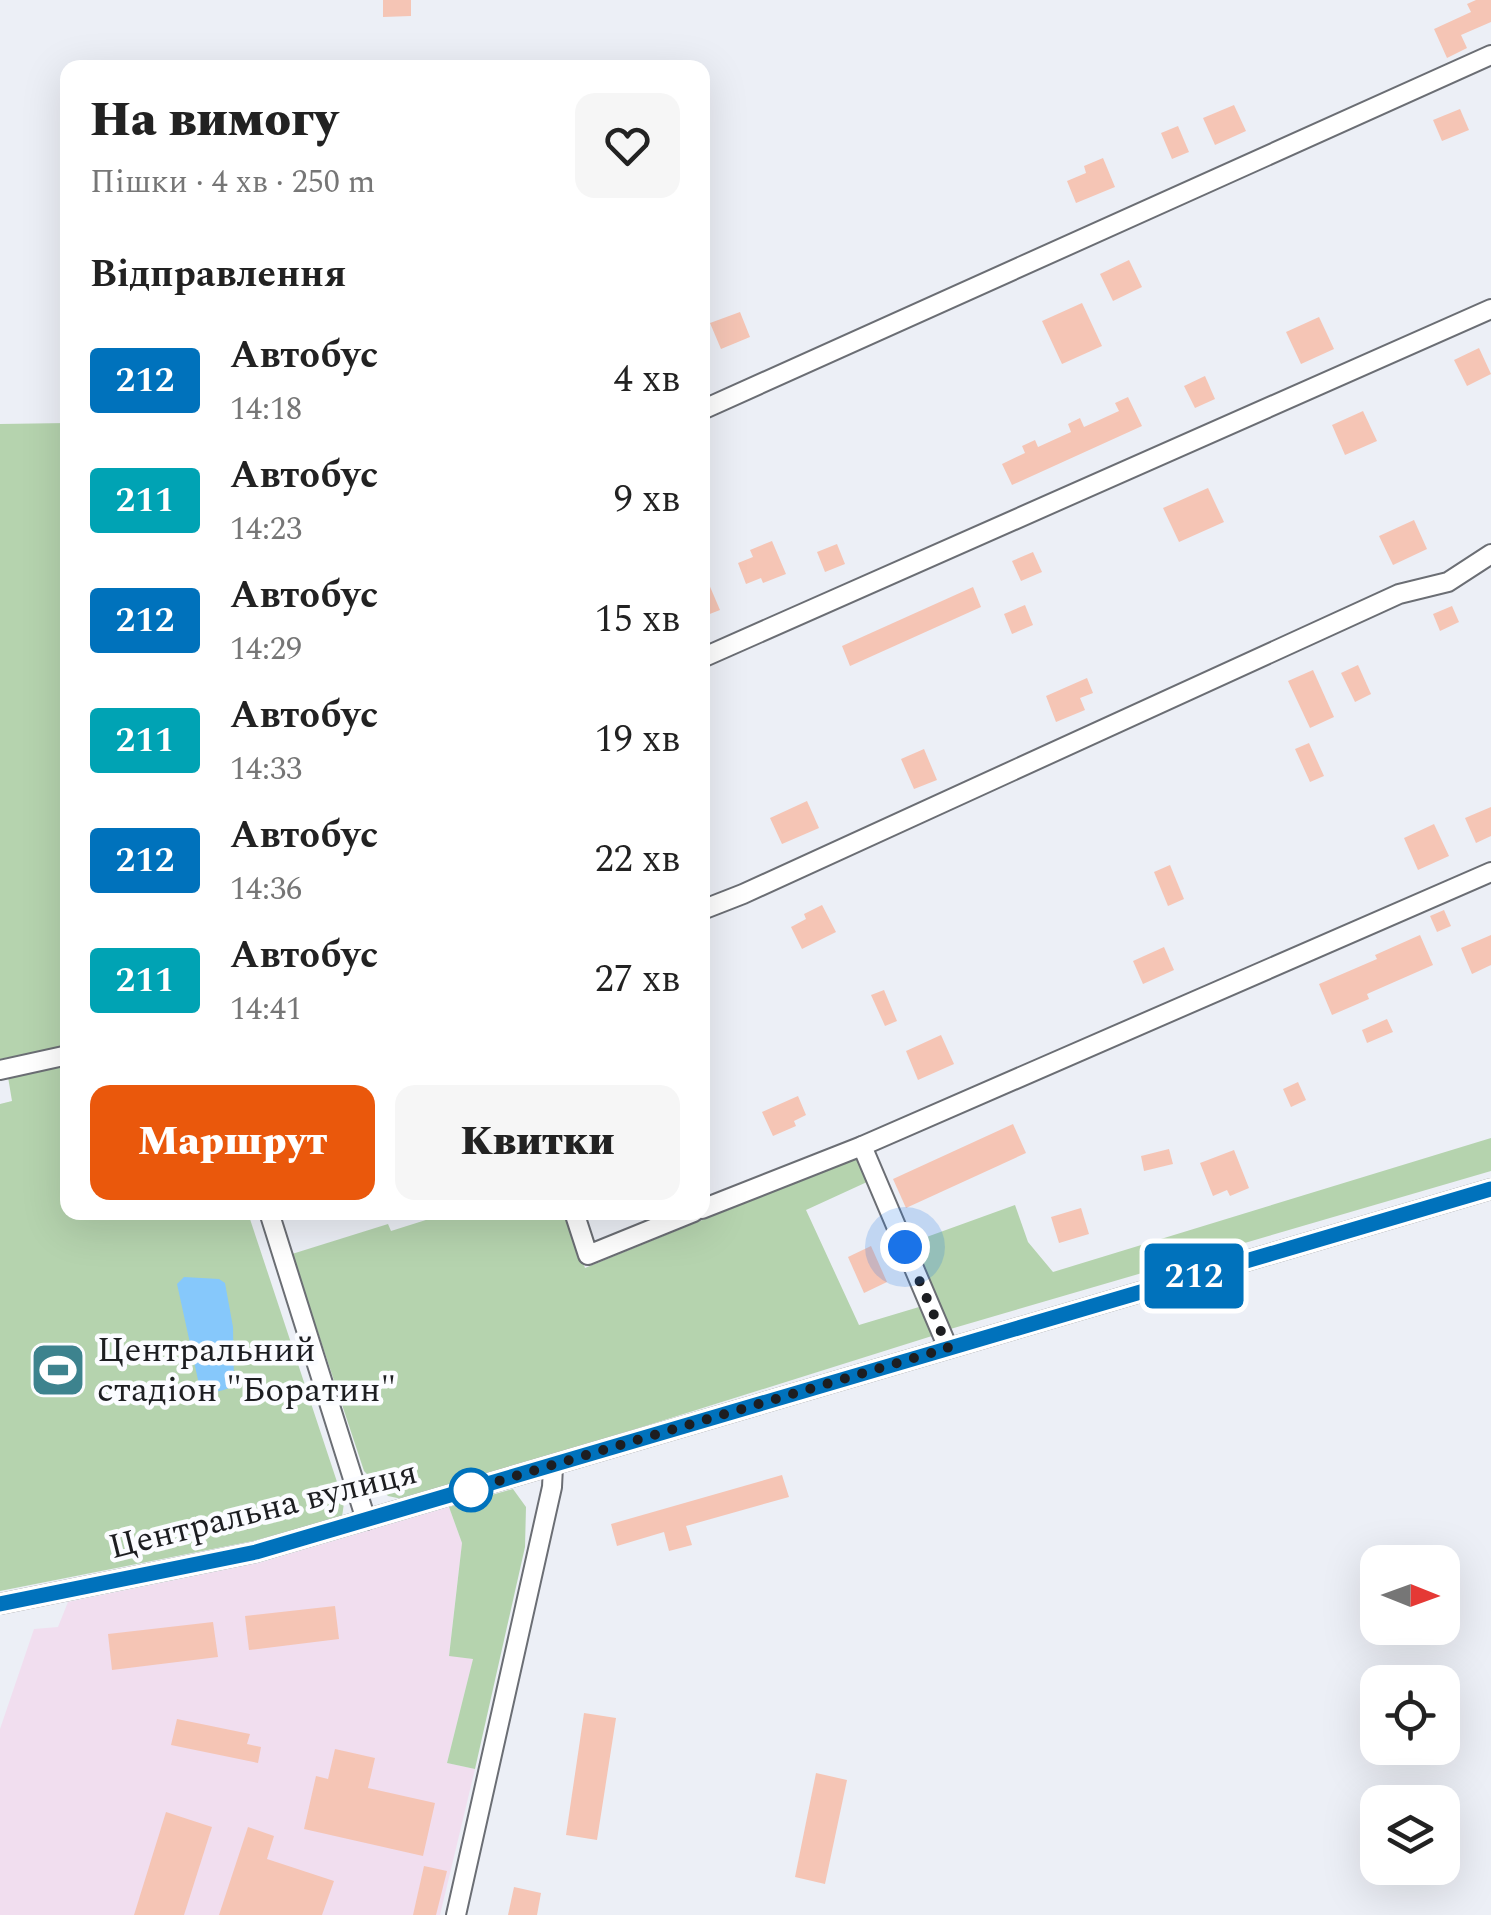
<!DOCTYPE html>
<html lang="uk">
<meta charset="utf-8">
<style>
body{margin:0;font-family:Spectral,serif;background:#f6f6f6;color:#222;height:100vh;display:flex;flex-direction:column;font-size:38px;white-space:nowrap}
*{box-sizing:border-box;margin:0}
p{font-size:32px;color:#767676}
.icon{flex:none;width:55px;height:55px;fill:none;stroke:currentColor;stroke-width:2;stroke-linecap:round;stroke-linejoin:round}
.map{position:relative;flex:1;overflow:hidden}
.side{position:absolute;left:60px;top:60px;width:650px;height:1160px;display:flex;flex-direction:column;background:#fff;border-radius:20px;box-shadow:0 10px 40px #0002}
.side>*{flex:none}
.badge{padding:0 20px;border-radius:8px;font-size:35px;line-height:65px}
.needle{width:65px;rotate:91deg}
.tools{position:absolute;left:1360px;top:1545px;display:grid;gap:20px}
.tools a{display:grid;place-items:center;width:100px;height:100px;border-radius:20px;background:#fff;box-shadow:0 10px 40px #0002;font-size:50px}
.you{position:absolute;width:50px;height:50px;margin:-25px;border:8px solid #fff;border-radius:50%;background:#1a73e8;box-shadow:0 0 0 15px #1a73e833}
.map>.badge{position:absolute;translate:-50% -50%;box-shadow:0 0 0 5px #fff}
h2{padding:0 30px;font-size:38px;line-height:90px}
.round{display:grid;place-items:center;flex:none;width:105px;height:105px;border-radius:20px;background:#f6f6f6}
.headline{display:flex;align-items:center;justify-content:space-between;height:170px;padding:0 30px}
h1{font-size:48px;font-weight:800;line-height:75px}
.primary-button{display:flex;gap:20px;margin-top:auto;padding:20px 30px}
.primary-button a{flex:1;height:115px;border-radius:20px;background:#ea580c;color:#fff;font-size:40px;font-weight:800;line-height:115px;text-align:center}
.primary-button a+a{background:#f6f6f6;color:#222}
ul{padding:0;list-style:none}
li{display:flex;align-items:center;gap:30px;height:120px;padding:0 30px}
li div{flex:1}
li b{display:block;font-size:38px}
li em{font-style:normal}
li .badge{min-width:110px;font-weight:700;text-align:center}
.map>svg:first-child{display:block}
.industrial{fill:#f1deef}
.green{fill:#b5d3ae}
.water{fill:#86c8fb}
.building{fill:#f5c5b5}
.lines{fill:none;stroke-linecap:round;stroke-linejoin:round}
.minor-casing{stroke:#6b6e74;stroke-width:22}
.minor{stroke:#fff;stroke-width:18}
.line-casing{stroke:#fff;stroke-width:22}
.line{stroke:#0072bc;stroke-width:15}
.walk{stroke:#1d1e21;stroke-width:10;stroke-dasharray:0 18}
.stop-dot{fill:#fff;stroke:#0072bc;stroke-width:5}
.labels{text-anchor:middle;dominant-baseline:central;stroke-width:9;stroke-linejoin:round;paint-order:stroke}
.poi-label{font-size:35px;fill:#1d1e21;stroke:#fbfcff;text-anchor:start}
.street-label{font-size:35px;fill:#1d1e21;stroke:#fbfcff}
</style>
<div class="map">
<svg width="1491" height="1915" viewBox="0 0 1491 1915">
<rect width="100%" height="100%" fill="#eceff6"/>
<path class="industrial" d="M449,1507L462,1543L449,1655L473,1659L447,1763L475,1769L440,1915H0V1729L34,1629L58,1627L68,1602L259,1563Z"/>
<g class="green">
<path d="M68,423L67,1046L0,1059V424Z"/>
<path d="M67,1066L68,1212L248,1213L344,1503L342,1517L253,1541L0,1591V1104L12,1101L8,1077Z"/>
<path d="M1491,1138V1171L947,1330L910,1243L1015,1205L1028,1242L1053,1272Z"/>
<path d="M856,1157L867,1182L806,1210L859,1325L919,1307L932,1336L639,1428L402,1499L388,1496L364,1471L292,1254L388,1224L391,1231L429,1219L428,1213L566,1212L585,1268Z"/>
<path d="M513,1489L526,1507L525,1547L475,1769L447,1763L473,1659L449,1656L462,1543L449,1507Z"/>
</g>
<path class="water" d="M184,1277L219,1279L225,1283L233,1327L234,1385C223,1392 212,1394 200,1389L177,1284Z"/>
<g class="building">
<path d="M383,0H411V16L383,17Z"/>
<path d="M1476,0H1491V22L1461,35L1467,48L1447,58L1434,29L1471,12L1467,4Z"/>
<path d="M1234,105L1246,131L1215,145L1203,118Z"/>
<path d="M1460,109L1469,130L1442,141L1433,120Z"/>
<path d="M1178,126L1189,152L1172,159L1161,133Z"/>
<path d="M1103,158L1115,187L1076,203L1067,181L1086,173L1084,166Z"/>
<path d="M1129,260L1142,287L1113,301L1100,274Z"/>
<path d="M1082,303L1102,346L1062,364L1042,321Z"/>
<path d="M740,312L750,337L721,349L710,323Z"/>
<path d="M1319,317L1334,349L1301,364L1286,332Z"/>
<path d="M1479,348L1491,374L1467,386L1454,360Z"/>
<path d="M1205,376L1215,399L1195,408L1184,386Z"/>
<path d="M1128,397L1142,426L1012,485L1002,464L1025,453L1022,446L1035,440L1038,447L1071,432L1068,424L1080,418L1084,427L1119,411L1115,403Z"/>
<path d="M1363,411L1377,441L1345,455L1332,425Z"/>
<path d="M1208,488L1224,522L1179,542L1163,508Z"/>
<path d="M1414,520L1427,549L1393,565L1379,536Z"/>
<path d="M772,541L786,574L763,583L761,578L746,584L738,563L753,557L750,550Z"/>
<path d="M837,544L845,564L825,572L817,552Z"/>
<path d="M1033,552L1042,572L1021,581L1012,561Z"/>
<path d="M702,568L720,610L702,617Z"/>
<path d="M973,587L981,607L850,666L842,646Z"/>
<path d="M1025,605L1033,625L1012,634L1004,614Z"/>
<path d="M1452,606L1459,622L1440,631L1433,614Z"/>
<path d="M1358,665L1371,694L1355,702L1341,673Z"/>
<path d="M1313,670L1334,717L1310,728L1288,681Z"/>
<path d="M1087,678L1093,693L1080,698L1085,710L1056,722L1046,696Z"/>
<path d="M1309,743L1324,776L1310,782L1295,749Z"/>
<path d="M924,749L937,780L914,789L901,759Z"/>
<path d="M807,801L819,828L782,844L770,818Z"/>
<path d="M1491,807V836L1476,843L1465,818Z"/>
<path d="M1434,824L1449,856L1418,870L1404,838Z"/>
<path d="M1170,865L1184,899L1168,906L1154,872Z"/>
<path d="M822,905L836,932L802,949L791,927L806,919L804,914Z"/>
<path d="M1444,910L1451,926L1437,932L1430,916Z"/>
<path d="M1420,935L1433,965L1367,994L1369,999L1332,1015L1319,984L1377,959L1375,955Z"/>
<path d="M1491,935V965L1472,974L1461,948Z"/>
<path d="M1164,947L1174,970L1143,984L1133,961Z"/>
<path d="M884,990L897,1021L885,1026L871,995Z"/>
<path d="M1387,1019L1393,1032L1367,1043L1362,1030Z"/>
<path d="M941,1035L954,1064L918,1080L906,1051Z"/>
<path d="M1298,1082L1306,1100L1291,1107L1283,1089Z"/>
<path d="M798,1096L806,1115L794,1121L796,1126L773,1136L762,1112Z"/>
<path d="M1013,1124L1026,1153L906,1208L893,1179Z"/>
<path d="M1169,1149L1173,1164L1144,1171L1141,1156Z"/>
<path d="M1234,1150L1249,1188L1230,1196L1227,1190L1213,1196L1200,1163Z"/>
<path d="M1081,1208L1089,1234L1059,1243L1051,1217Z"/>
<path d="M871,1246L887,1282L864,1293L848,1257Z"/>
<path d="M782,1475L789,1497L686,1526L692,1545L669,1551L664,1532L617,1546L611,1524Z"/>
<path d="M335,1606L339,1639L249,1650L245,1616Z"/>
<path d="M213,1622L218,1657L112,1670L108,1634Z"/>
<path d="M584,1713L616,1718L597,1840L566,1835Z"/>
<path d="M177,1719L250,1734L247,1744L261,1747L258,1763L171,1745Z"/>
<path d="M335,1749L375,1758L368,1788L435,1803L423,1856L304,1829L316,1776L328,1779Z"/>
<path d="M816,1773L847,1780L825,1884L795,1877Z"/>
<path d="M166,1812L212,1827L184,1915H134Z"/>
<path d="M248,1827L274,1836L267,1859L334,1881L322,1915H219Z"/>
<path d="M424,1866L447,1871L436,1915H413Z"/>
<path d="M514,1887L541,1893L537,1915H508Z"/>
</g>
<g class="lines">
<g class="minor-casing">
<g id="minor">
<path d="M702,410L1491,55"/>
<path d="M702,658L1491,309"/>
<path d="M702,910L743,894L1399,594L1448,582L1491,554"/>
<path d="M0,1070L68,1055"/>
<path d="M702,1209L862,1146"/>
<path d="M269,1212L366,1520"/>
<path d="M574,1212L588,1255L694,1212"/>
<path d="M948,1348L862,1146L1491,872"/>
<path d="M0,1604L256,1552L1491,1189"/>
<path d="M456,1915L552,1487L553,1466"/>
</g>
</g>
<use href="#minor" class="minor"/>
</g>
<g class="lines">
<g class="line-casing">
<path id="line" d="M0,1604L256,1552L1491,1189"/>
</g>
<use href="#line" class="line"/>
<path class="walk" d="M471,1490H468L948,1348L905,1247"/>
</g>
<defs>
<g id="stadium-square" transform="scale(2.875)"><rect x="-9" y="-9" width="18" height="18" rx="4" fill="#3d838e" stroke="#fbfcff"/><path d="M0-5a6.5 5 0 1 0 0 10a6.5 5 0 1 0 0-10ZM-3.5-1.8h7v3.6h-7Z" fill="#fff"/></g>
</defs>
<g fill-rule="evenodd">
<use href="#stadium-square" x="58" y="1370"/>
</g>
<circle class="stop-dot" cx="471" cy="1490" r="20"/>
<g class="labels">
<g class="poi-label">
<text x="97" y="1350">Центральний<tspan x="97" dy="40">стадіон "Боратин"</tspan></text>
</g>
<g class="street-label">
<text transform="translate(263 1510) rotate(-14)">Центральна вулиця</text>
</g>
</g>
</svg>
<div class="tools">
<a><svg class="needle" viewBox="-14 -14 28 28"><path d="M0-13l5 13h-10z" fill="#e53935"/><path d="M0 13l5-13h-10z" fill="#767676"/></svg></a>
<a><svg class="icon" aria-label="locate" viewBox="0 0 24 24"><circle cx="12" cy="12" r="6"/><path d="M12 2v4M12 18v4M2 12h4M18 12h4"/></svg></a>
<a><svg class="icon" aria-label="layers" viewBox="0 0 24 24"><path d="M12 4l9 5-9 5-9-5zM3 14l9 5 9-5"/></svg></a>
</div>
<div class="you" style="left:905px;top:1247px"></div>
<b class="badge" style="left:1194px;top:1276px;background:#0072bc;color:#fff">212</b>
<section class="side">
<div class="headline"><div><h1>На вимогу</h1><p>Пішки · 4 хв · 250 m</p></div><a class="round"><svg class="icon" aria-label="heart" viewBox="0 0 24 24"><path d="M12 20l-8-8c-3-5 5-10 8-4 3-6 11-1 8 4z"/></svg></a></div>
<h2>Відправлення</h2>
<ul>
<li><span class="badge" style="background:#0072bc;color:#fff">212</span><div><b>Автобус</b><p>14:18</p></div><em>4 хв</em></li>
<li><span class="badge" style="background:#00a3b4;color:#fff">211</span><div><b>Автобус</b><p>14:23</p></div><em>9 хв</em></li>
<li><span class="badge" style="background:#0072bc;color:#fff">212</span><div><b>Автобус</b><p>14:29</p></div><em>15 хв</em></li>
<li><span class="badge" style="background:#00a3b4;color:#fff">211</span><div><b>Автобус</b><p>14:33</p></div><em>19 хв</em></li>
<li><span class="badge" style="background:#0072bc;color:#fff">212</span><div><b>Автобус</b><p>14:36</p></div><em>22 хв</em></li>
<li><span class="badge" style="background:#00a3b4;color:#fff">211</span><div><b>Автобус</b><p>14:41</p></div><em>27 хв</em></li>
</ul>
<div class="primary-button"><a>Маршрут</a><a>Квитки</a></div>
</section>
</div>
